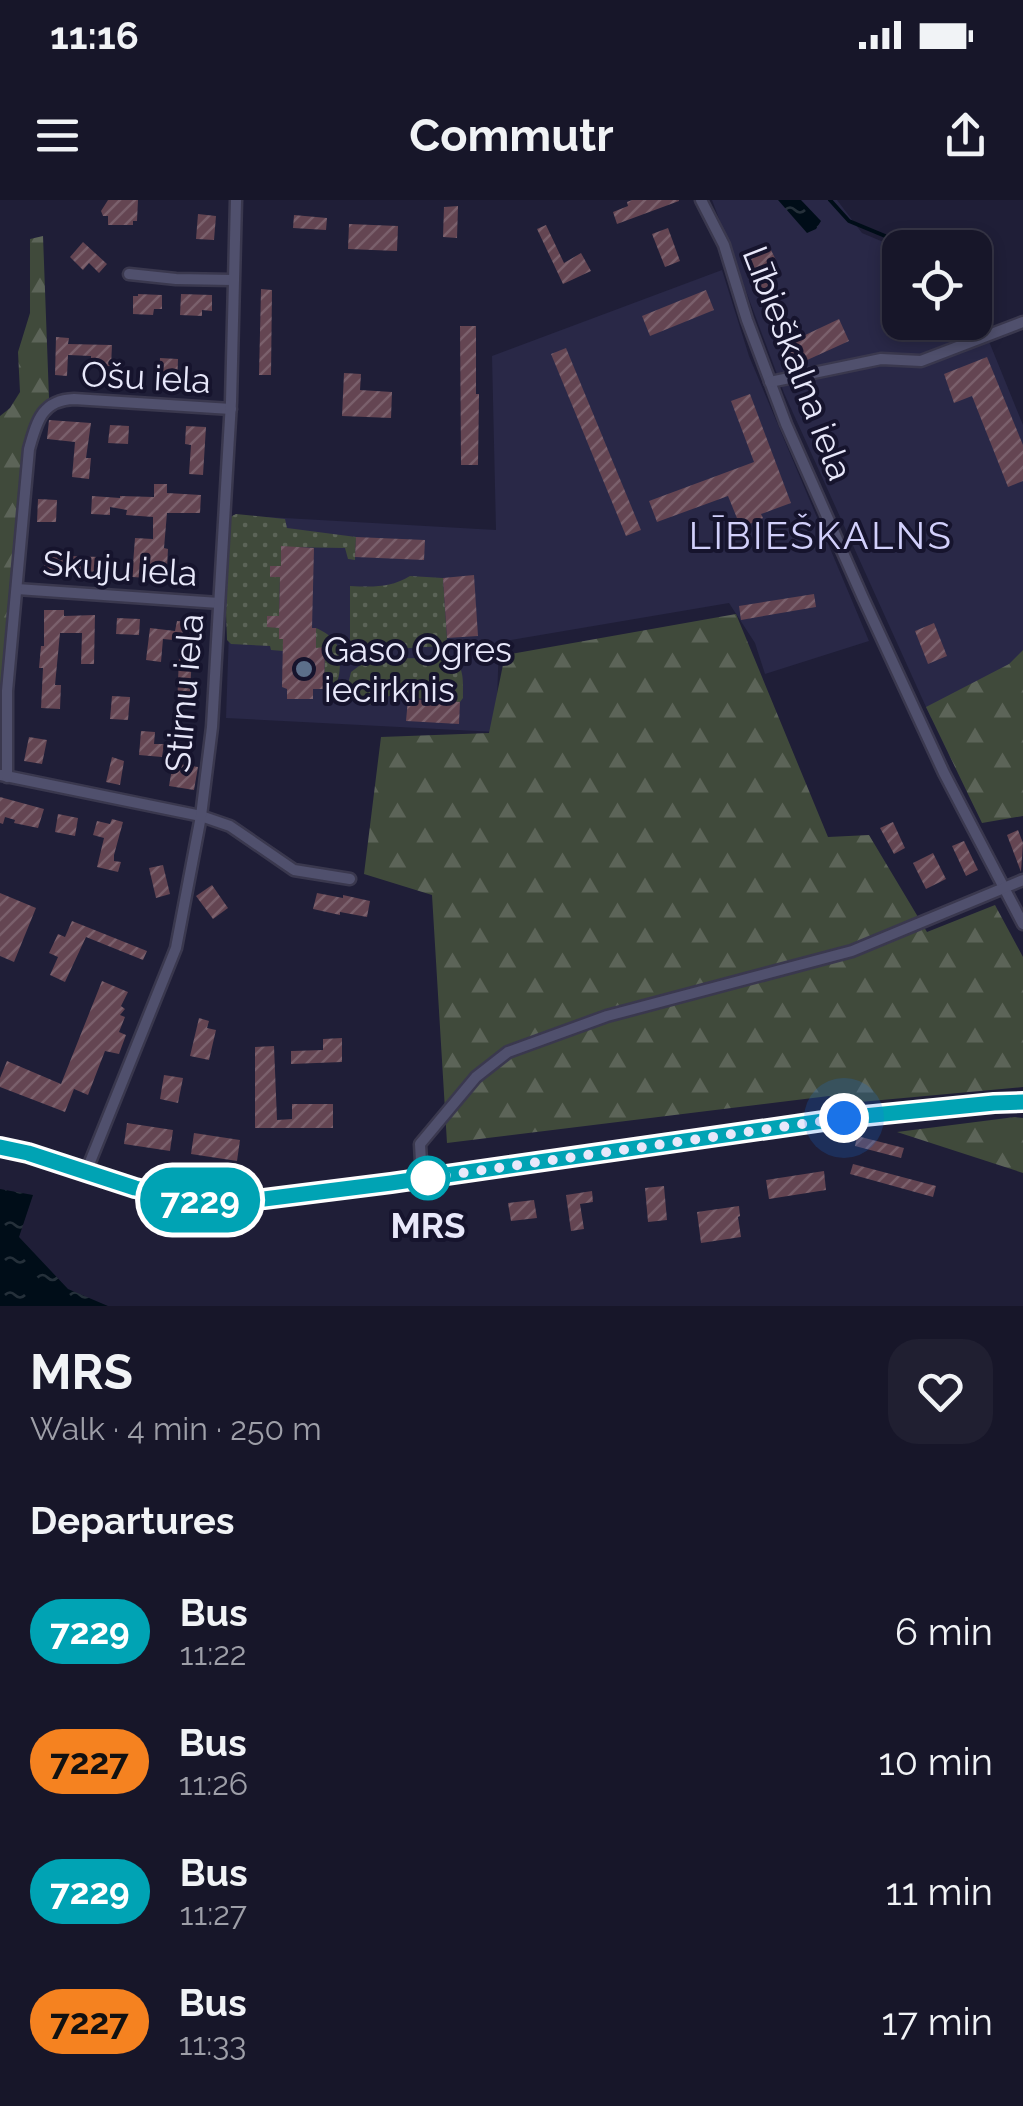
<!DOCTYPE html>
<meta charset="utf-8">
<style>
body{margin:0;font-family:Raleway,sans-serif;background:#201f31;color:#f1f3f6;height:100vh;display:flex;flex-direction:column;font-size:38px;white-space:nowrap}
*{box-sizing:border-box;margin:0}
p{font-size:32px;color:#9e9fa8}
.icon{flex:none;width:55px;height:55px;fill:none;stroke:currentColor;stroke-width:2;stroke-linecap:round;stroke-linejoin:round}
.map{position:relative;height:1106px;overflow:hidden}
.panel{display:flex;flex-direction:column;background:#171629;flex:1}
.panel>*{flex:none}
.badge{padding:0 20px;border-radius:32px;font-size:35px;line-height:65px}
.fabs{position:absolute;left:882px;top:30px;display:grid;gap:20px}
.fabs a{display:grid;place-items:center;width:110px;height:110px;border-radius:20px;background:#171629;box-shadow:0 5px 15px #0003,0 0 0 2px #363546;font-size:50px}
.you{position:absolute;width:50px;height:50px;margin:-25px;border:8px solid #fff;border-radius:50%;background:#1a73e8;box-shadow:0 0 0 15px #1a73e833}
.map>.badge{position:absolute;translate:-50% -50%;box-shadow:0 0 0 5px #fff}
h2{padding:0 30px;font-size:38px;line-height:90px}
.round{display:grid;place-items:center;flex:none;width:105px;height:105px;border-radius:30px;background:#201f31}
.head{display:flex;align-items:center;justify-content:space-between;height:170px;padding:0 30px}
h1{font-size:48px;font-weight:700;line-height:75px}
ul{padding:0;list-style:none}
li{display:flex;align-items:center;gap:30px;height:130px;padding:0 30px}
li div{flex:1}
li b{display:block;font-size:38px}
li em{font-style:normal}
li .badge{min-width:110px;font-weight:700;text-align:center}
.status{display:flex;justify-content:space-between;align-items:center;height:70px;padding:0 50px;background:#171629;direction:ltr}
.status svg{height:28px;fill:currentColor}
header{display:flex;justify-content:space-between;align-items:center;height:130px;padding:0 30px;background:#171629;font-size:45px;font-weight:700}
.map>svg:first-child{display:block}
.built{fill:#292847}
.grass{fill:url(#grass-dots)}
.forest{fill:url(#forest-firs)}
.water{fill:url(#water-ripples)}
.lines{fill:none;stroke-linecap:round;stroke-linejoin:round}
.stream{stroke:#000d18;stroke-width:4}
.building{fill:url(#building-hatch)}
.minor-casing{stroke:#3a384e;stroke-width:15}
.secondary-casing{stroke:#3a384e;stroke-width:19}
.minor{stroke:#50506d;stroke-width:10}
.secondary{stroke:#766657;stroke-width:14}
.line-casing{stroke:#fff;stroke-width:22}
.line{stroke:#00a3b4;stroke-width:15}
.walk{stroke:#e8e8fa;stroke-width:10;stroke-dasharray:0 18}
.service-dot{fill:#5c6f8a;stroke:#16142d;stroke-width:4}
.stop-dot{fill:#fff;stroke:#00a3b4;stroke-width:5}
.labels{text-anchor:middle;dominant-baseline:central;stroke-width:8;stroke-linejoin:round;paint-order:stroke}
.street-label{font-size:35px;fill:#e8e8fa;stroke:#16142d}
.poi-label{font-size:35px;fill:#e8e8fa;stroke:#16142d;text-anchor:start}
.stop-label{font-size:35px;font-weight:bold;fill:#e8e8fa;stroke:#16142d}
.neighbourhood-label{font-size:38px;letter-spacing:2.5px;fill:#d2d0fb;stroke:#16142d}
</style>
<div class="status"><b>11:16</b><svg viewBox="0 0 49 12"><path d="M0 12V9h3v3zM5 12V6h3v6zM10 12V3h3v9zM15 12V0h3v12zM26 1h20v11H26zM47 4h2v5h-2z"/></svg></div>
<header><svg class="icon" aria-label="menu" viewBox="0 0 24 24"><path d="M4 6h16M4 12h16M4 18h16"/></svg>Commutr<svg class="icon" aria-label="share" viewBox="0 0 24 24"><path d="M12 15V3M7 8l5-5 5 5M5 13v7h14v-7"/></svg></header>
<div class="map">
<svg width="1023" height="1106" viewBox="0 0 1023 1106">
<defs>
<pattern id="grass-dots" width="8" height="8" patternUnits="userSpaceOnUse" patternTransform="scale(2.5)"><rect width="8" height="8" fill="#404a3b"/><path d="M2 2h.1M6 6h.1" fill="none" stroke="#5c6458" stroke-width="1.8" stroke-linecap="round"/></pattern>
<pattern id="forest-firs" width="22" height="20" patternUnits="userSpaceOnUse" patternTransform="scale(2.5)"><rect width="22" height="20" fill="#404a3b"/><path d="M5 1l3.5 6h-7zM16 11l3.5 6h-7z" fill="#5c6458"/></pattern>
<pattern id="water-ripples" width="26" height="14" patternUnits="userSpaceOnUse" patternTransform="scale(2.5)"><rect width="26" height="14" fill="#000d18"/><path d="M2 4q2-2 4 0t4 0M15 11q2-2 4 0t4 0" fill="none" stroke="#25303a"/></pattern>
<pattern id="building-hatch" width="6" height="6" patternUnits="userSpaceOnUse" patternTransform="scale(2.5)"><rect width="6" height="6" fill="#644552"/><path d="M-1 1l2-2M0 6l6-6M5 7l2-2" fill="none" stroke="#7a606c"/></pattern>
</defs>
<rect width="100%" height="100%" fill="#1f1e37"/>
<g class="built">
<path d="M712,0H837L862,33L900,49V122H975V107L1023,225V463L931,518L784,193Z"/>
<path d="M722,70L749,156L869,441L765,474L755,443L729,403L499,442L496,532L226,518L233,315L496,330L492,156Z"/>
</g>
<g class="grass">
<path d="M236,314L285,319L287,328L356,337L355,360L348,359L345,348L282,347L281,366H270V377H280L279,416L267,426L279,428V438L288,439L283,451L271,450L270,446L231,444L227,440L226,412L230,317Z"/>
<path d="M410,376L443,378L447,439L443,446L360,451L350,440V386C373,387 390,388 410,376Z"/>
<path d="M316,428C325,432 333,437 337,445C341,454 342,481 333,487C330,489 327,488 324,489L325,448H316Z"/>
<path d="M446,453C465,463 463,479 463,498L460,502L389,496L384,499L382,505L360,504L352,496L348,484L351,472L359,466L375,459L420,458Z"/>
</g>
<g class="forest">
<path d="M43,36L49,198L25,240L2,488L3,558L0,556V216L10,208L20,192L18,152L30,113V39Z"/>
<path d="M736,414L828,637L869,635L927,732L995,705L1023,757V887L849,903L829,896L447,943L432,695L364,674L381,537L489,533L505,455Z"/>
<path d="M1023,450V616L982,623L926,507L1009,464Z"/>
<path d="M1015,917L1023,918V973L897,932Z"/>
</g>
<g class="water">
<path d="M778,0H801L821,21L816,29L807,33Z"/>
<path d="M0,989L33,995L19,1037L68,1089L108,1106H0Z"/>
</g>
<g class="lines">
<path class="stream" d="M830,0L849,21L914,48"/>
</g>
<g class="building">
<path d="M108,0H138L137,21H133V25H108V16H103L101,11Z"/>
<path d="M632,0H679V1L617,24L613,12L628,6L627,2Z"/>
<path d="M458,6L457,38L443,37L444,7Z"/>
<path d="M198,14L216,16L214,40L196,39Z"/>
<path d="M294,15L327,18L326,30L293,28Z"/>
<path d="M349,24L398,26L397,51L348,49Z"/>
<path d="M546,25L564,63L581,53L591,71L563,84L537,29Z"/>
<path d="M668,28L680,61L665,67L652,34Z"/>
<path d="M83,42L107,64L99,73L89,63L83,70L70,57Z"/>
<path d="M769,46L776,60L762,66L776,95L763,101L742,59Z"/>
<path d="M261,89L272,90L271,175H259Z"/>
<path d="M706,90L714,110L650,136L642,116Z"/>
<path d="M138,94L162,95V109H154L153,115L133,114V96H138Z"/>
<path d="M181,94L212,95V111L202,110V116L180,115Z"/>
<path d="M839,119L849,141L794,166L784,145Z"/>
<path d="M460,126H476V194H479L478,265H461Z"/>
<path d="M56,137L69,138L68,144L112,145L111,166H91V156L68,155L67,176L55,175Z"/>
<path d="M566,148L641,330L626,336L551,154Z"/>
<path d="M987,157L1023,245V281L1008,287L972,196L954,203L944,174Z"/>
<path d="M160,158L178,159L177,186L159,185Z"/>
<path d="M344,173L361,174L360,190L392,192L391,218L342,216Z"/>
<path d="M750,194L791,303L761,314L763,318L741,328L728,296L657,322L649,301L754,262L731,201Z"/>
<path d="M49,220L91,223L86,258H91L89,279L72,277L75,242L47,239Z"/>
<path d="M110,225L129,226L128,244L108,243Z"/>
<path d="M186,226L206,227L203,275L189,274L191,245L185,244Z"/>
<path d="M154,284H167V293L201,295L200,313H167L164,348L168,349L167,367L149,366L148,378L132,377L135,338L153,339V317L126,315L127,310L110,307V315L91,314L92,296L120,298V296L154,297Z"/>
<path d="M38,299L57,300L56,322H37Z"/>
<path d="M356,337L425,340L424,360L355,357Z"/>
<path d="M281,346L314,348L312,428H316V448L325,447L324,489H313V499H287V489L282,487L283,439H279V428L267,427V416H279L280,377H270V366H281Z"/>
<path d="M44,351L69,353V356L100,357V372L68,370V374L44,373Z"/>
<path d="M474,375L478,436L447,438L443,378Z"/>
<path d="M814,394L816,407L741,420L739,406Z"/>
<path d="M44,410H64V416L95,415L94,464H81L82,433H60L55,485H61L60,509L41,508L43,468H39L41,446H44Z"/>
<path d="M117,418L140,419L139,435L116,434Z"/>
<path d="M177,421L197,423L194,442L163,439L161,462L146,460L150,428L175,431Z"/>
<path d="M934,423L947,456L928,464L915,431Z"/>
<path d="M179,457H192L189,507H177Z"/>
<path d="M112,496L130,497L128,520L110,519Z"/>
<path d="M408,499L460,502L459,524L406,521Z"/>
<path d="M141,531L155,532L154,544H164L162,557L139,555Z"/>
<path d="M29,537L47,540L42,564L24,561Z"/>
<path d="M112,557L124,561L120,585L106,582Z"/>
<path d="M173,563L198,567L194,590L169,586Z"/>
<path d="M0,597L44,609L38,628L14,623L15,620L5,617L3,624L0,623Z"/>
<path d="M58,614L78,618L75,636L55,632Z"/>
<path d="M112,619L123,622L114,655V661L121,662L118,672L97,667L104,638L93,635L97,621L110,624Z"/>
<path d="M893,622L905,648L894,654L880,628Z"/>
<path d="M1018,630L1023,643L1021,672L1007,635Z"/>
<path d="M964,641L978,670L966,676L952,646Z"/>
<path d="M933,653L946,679L926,689L913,663Z"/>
<path d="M163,665L170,694L156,698L149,668Z"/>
<path d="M212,685L228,708L213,719L196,696Z"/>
<path d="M0,693L36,708L14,762L0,756Z"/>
<path d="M317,693L343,698V695L370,701L367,717L340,712V715L313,709Z"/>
<path d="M72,721L147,751L143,760L86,737L65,782L50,775L58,757L49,753L58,734L65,737Z"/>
<path d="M102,781L128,792L121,806L125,809L120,815L125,817L119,832L126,835L119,854L105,851L88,895L74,889L65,912L0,887V878L7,861L61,884Z"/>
<path d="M199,818L209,821L207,828L216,830L209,860L190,856Z"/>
<path d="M342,838V862L291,864V851L323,850V839Z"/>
<path d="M274,846L277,920L292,919V904H333V928H255V847Z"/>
<path d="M164,875L183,878L178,903L160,899Z"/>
<path d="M127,923L173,930L170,951L124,944Z"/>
<path d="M194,933L240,940L237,961L191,954Z"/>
<path d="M857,936L904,948L901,958L855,946Z"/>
<path d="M853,964L936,986L933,997L850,974Z"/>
<path d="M824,971L826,990L769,999L766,980Z"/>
<path d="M664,986L667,1020L648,1022L645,988Z"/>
<path d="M592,991L593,1002L580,1004L584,1029L571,1031L566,995Z"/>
<path d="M534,1000L537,1018L511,1021L508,1003Z"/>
<path d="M739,1006L740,1016L738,1017L741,1037L701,1043L697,1012Z"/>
</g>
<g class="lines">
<g class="minor-casing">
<g id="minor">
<path d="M701,0L724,45L747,120L786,224L863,398L944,573L1023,724"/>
<path d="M129,74L176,79L233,80"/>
<path d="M770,182L881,159L921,161L1023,122"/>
<path d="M17,389L219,403"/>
<path d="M1,575L201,616L230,626L294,670L350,679"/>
<path d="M7,577V491L29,249C37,221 42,200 74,199L231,209"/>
<path d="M86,972L176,748L201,616L212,527L231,202L236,0"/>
<path d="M422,979L420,944L476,877L508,852L607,816L852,751L1023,680"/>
</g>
</g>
<g class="secondary-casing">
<path id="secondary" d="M0,947L28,953L135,988L193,999L230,1001L264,999L422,979L847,917L1023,902"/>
</g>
<use href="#minor" class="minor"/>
<use href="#secondary" class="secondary"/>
</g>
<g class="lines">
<g class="line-casing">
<path id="line" d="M0,947L28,953L135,988L192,1000L230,1001L264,999L391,983L844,918L994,903L1023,902"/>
</g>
<use href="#line" class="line"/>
<path class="walk" d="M428,978L844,918"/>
</g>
<circle class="service-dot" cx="304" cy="469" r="10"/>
<circle class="stop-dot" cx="428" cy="978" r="20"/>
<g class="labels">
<g class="street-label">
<text transform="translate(798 163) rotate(69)">Lībieškalna iela</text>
<text transform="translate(146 177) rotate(3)">Ošu iela</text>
<text transform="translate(120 368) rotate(4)">Skuju iela</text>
<text transform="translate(184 493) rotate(-85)">Stirnu iela</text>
</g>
<g class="poi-label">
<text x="324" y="449">Gaso Ogres<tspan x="324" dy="40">iecirknis</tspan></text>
</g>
<g class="stop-label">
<text x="428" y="1025">MRS</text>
</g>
<g class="neighbourhood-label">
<text x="821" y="335">LĪBIEŠKALNS</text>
</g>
</g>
</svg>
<div class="fabs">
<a><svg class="icon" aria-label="locate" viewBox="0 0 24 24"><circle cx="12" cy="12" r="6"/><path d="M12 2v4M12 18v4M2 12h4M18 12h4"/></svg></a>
</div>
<div class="you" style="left:844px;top:918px"></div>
<b class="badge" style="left:200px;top:1000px;background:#00a3b4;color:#fff">7229</b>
</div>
<section class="panel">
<div class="head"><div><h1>MRS</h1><p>Walk · 4 min · 250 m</p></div><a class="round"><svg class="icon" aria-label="heart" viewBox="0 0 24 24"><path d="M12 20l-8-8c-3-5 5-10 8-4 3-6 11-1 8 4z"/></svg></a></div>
<h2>Departures</h2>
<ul>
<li><span class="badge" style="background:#00a3b4;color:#fff">7229</span><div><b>Bus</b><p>11:22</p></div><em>6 min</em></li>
<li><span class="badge" style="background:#f58220;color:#111">7227</span><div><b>Bus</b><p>11:26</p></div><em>10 min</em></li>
<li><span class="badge" style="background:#00a3b4;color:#fff">7229</span><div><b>Bus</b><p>11:27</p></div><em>11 min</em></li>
<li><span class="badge" style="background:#f58220;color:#111">7227</span><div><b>Bus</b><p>11:33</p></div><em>17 min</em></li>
</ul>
</section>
